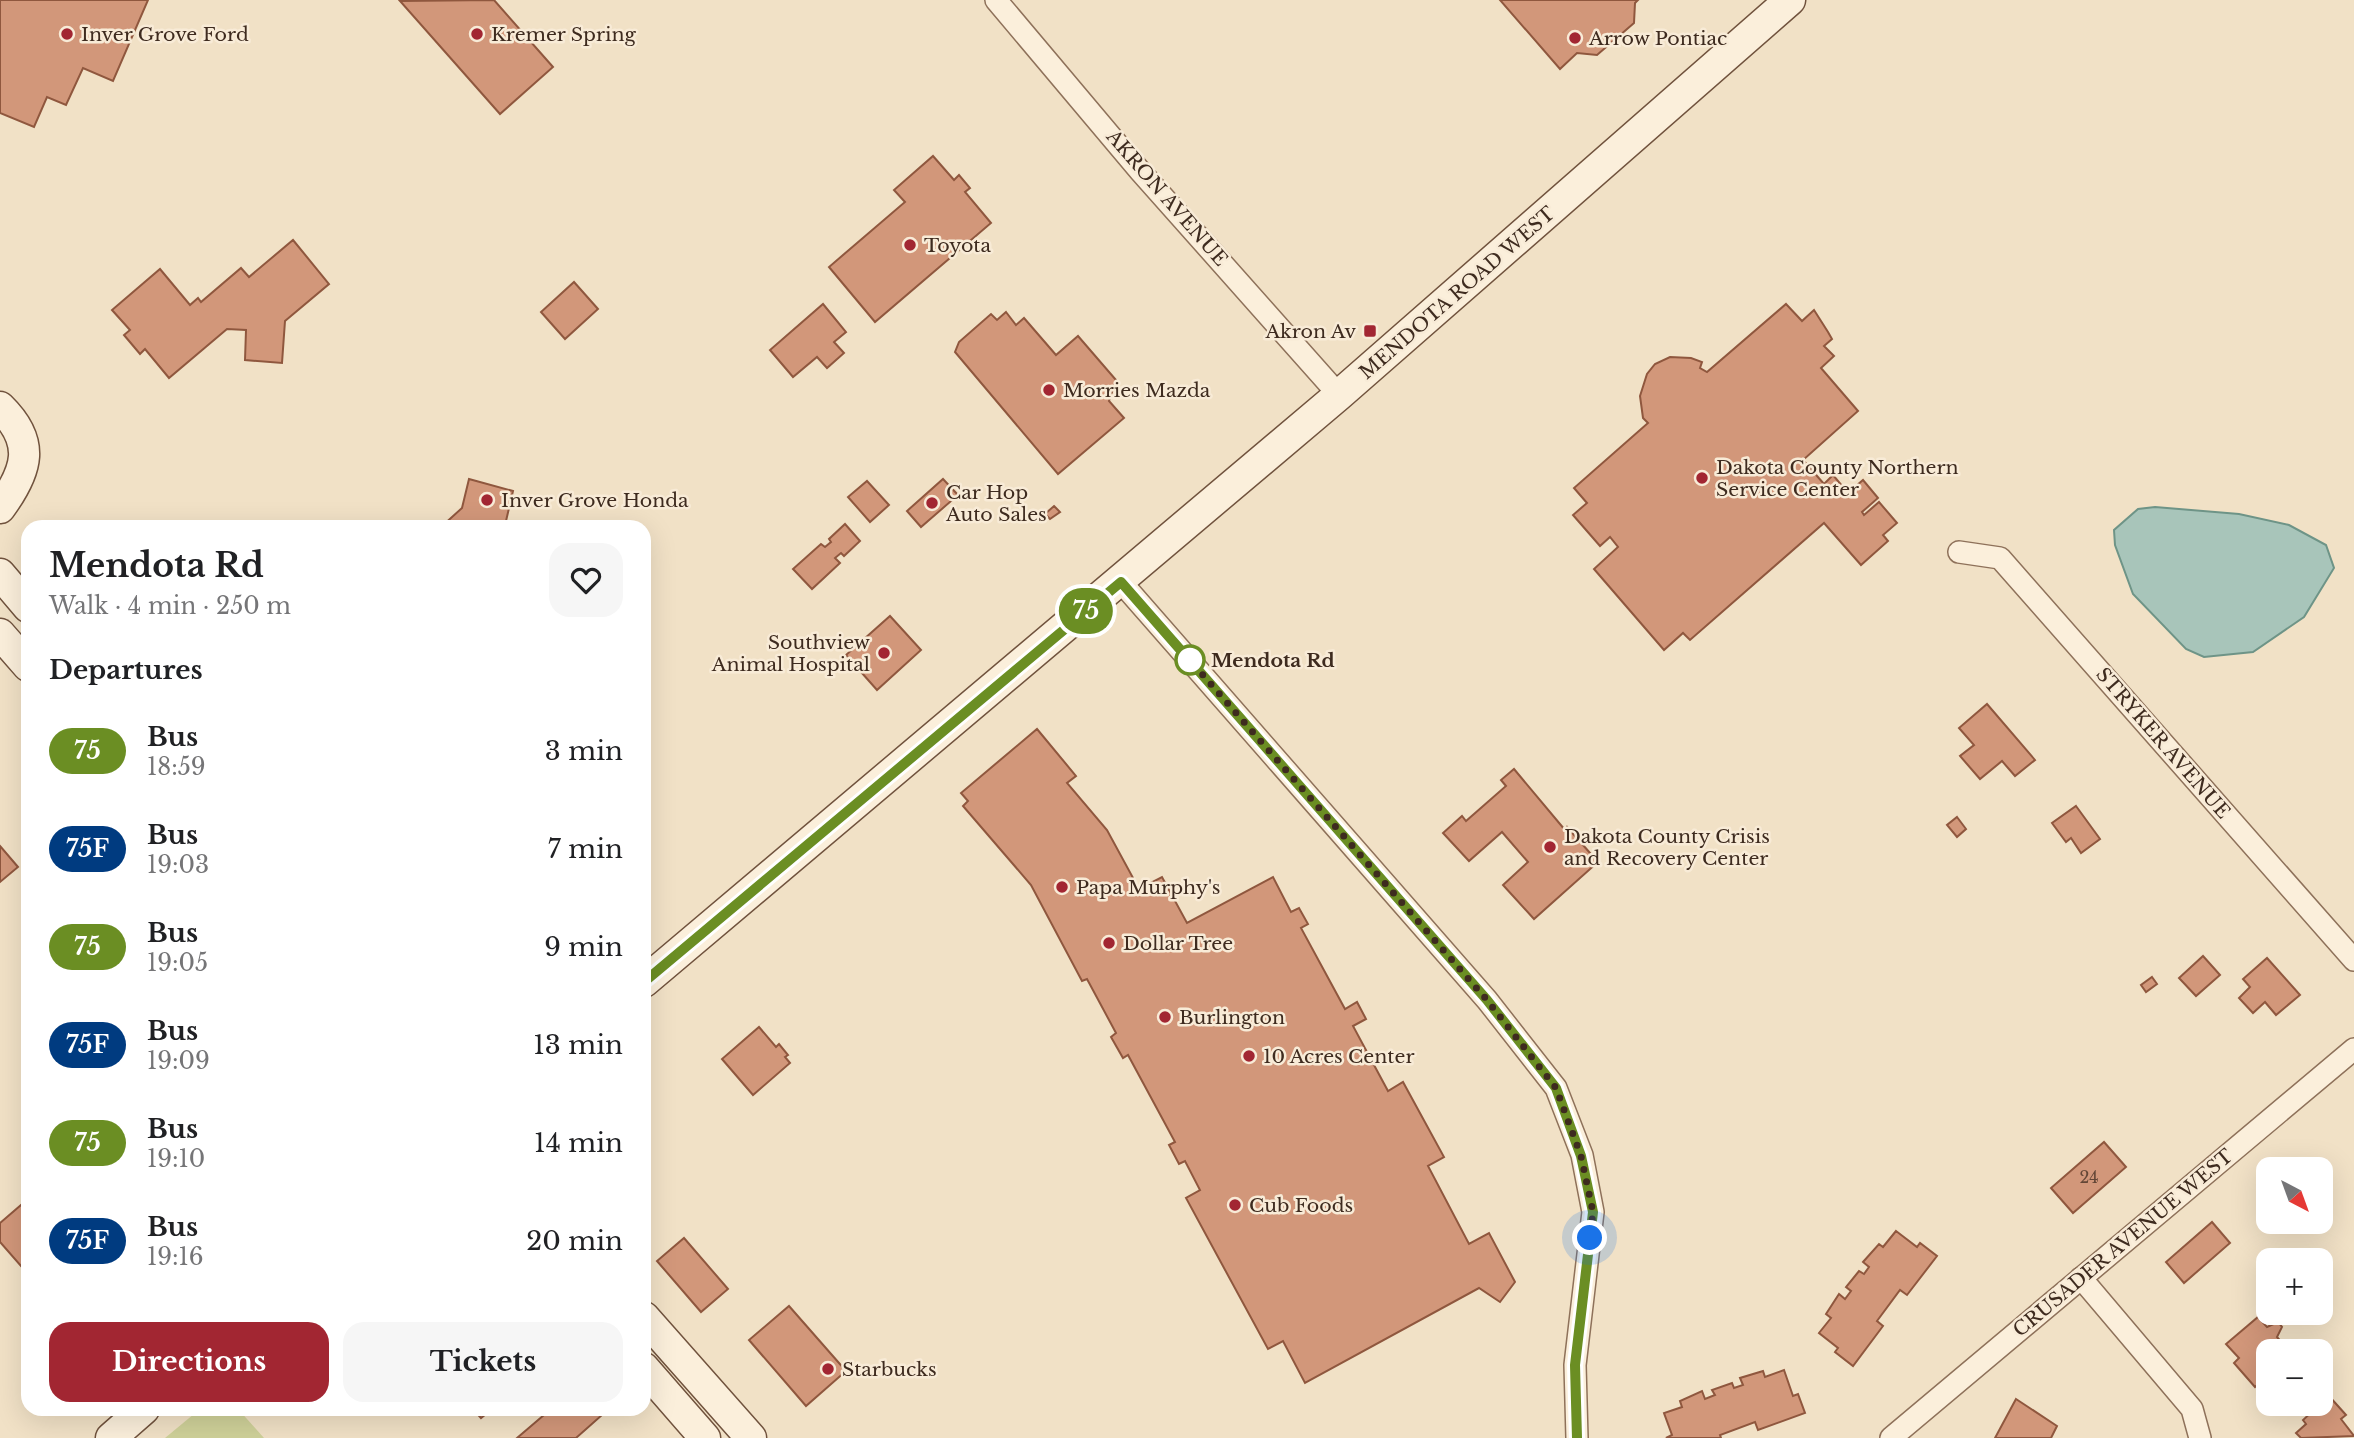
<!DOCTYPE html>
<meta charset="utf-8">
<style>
body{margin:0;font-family:"Libre Baskerville",serif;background:#f6f6f6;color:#202124;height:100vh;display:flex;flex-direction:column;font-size:26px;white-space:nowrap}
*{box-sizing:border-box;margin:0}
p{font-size:23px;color:#757577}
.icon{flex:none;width:38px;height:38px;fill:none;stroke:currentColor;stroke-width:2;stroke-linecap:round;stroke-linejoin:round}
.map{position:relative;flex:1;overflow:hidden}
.panel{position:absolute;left:21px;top:520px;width:630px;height:896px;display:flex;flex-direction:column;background:#fff;border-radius:21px;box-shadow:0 7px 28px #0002}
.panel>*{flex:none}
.badge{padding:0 14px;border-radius:23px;font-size:24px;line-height:46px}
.needle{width:46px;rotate:139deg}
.controls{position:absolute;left:2256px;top:1157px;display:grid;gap:14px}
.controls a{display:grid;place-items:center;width:77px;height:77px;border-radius:14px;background:#fff;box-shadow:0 7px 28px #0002;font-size:35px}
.you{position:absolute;width:35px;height:35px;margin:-18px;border:5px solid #fff;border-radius:50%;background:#1a73e8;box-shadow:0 0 0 10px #1a73e833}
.map>.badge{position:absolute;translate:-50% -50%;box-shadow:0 0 0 4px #fff}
h2{padding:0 28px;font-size:26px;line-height:63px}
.round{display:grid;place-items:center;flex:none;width:74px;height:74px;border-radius:21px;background:#f6f6f6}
.overview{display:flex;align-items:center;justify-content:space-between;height:119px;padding:0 28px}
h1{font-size:33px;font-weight:700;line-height:52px}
.cta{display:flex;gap:14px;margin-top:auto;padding:14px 28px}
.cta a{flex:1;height:80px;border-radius:21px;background:#a22632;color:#fff;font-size:28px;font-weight:700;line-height:80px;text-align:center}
.cta a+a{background:#f6f6f6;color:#202124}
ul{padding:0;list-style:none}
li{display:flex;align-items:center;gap:21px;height:98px;padding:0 28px}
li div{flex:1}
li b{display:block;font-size:26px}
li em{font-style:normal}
li .badge{min-width:77px;font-weight:700;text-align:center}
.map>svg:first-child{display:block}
.green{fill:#cfd199}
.water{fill:#a8c5ba;stroke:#6e9487;stroke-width:2}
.building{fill:#d2977a;stroke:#8f573e;stroke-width:2}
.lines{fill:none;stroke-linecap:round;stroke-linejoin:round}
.street-casing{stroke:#8e715a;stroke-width:24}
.secondary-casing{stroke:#70523d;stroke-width:33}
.street{stroke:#fbefdb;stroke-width:21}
.secondary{stroke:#fbefdb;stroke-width:30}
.line-casing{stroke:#fff;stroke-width:16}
.line{stroke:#6b8e23;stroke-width:10}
.walk{stroke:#3e2b1f;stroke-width:7;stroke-dasharray:0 12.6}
.poi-dot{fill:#a22632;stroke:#f8ebd7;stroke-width:2.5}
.stop-dot{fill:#fff;stroke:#6b8e23;stroke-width:3.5}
.labels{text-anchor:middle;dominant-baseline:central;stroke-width:5;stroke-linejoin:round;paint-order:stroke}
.number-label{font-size:16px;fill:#634636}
.poi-label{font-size:19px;fill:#3e2b1f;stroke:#f8ebd7;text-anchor:start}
.street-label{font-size:19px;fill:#3e2b1f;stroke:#f8ebd7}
.stop-label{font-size:19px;font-weight:bold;fill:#3e2b1f;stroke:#f8ebd7;text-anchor:start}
</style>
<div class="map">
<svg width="2354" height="1438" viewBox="0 0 2354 1438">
<rect width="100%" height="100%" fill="#f1e1c6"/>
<path class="green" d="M200,1409H238L264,1438H165Z"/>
<path class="water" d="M2155,507L2239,514L2289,525L2326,545L2334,568L2304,617L2253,652L2204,657L2186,649L2133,594L2115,545L2114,530L2138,509Z"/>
<g class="building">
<path d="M0,0H148L113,81L83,68L66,105L47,97L34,127L0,113Z"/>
<path d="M494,0L553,67L500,114L400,1Z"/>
<path d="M1500,0H1638L1635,3L1634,23L1597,55L1577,53L1560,69Z"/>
<path d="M933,156L954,180L959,175L970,188L965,192L991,223L875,322L829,267L905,202L894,190Z"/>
<path d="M293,240L329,284L285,321L282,363L245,360L246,330L227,329L169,378L145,349L140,354L124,335L130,330L112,310L160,269L190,305L198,298L201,302L241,268L249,277Z"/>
<path d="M574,282L598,309L565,339L541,312Z"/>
<path d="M823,304L846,332L834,342L844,353L827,368L817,357L793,377L770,350Z"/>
<path d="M1786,304L1802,321L1814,310L1828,332L1832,339L1824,346L1834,356L1821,368L1858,411L1803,460L1824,484L1833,475L1848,493L1863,480L1878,498L1862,512L1864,515L1879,502L1897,523L1883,535L1888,541L1861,565L1824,523L1690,640L1683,633L1664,650L1594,569L1618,547L1610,537L1600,546L1573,515L1587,503L1574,488L1648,423L1643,418L1640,396L1647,374L1655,364L1670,357L1691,358L1702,362L1700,368L1707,372Z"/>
<path d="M1006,312L1016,325L1024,318L1056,355L1078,336L1116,380L1109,401L1124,418L1058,474L955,352L959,342L991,314L997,320Z"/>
<path d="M469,479L513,491L506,521L511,527H441L462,508Z"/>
<path d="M943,479L958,495L921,527L907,511Z"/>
<path d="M867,481L889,505L870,522L848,497Z"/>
<path d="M1054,506L1060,512L1050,519L1045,514Z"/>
<path d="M845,524L860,541L844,556L841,553L835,558L840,563L812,589L793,569L821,544L825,547L831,542L829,539Z"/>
<path d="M890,616L921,650L877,690L846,655Z"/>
<path d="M1987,704L2035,760L2015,776L2002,761L1980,779L1960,756L1974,745L1959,728Z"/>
<path d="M1037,729L1076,776L1067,783L1107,830L1139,889L1162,877L1187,923L1273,877L1291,912L1299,908L1308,924L1301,928L1345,1009L1357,1002L1366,1019L1353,1026L1388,1091L1403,1082L1444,1157L1428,1166L1469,1244L1489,1233L1515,1282L1500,1302L1479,1288L1305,1383L1283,1341L1268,1349L1186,1198L1200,1190L1185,1161L1179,1164L1169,1145L1175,1142L1128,1055L1123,1058L1111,1037L1116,1033L1087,979L1082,981L1031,885L963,806L968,801L961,793Z"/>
<path d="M1514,769L1565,830L1567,827L1598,862L1534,919L1503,885L1528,862L1502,832L1469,861L1443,833L1462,816L1466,821L1506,786L1501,780Z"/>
<path d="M2076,806L2100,839L2081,853L2071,838L2066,842L2052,823Z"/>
<path d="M1957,817L1966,829L1957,837L1947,825Z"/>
<path d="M0,846L18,867L0,882Z"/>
<path d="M2203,956L2220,975L2196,996L2179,978Z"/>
<path d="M2267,958L2300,995L2276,1015L2265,1002L2253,1013L2239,998L2250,987L2243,979Z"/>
<path d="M2152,977L2157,984L2146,992L2141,985Z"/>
<path d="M759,1027L776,1047L779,1044L788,1055L785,1057L790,1063L753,1095L722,1059Z"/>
<path d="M2104,1142L2126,1167L2073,1213L2051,1188Z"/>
<path d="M28,1199V1274L0,1242V1223Z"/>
<path d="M2212,1222L2230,1243L2184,1283L2166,1262Z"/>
<path d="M1896,1231L1917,1247L1920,1243L1937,1256L1907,1295L1900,1290L1877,1321L1883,1326L1853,1366L1835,1352L1838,1348L1819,1333L1831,1318L1826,1314L1839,1294L1845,1299L1851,1291L1846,1287L1859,1271L1864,1274L1869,1267L1863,1262L1879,1244L1883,1247Z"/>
<path d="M684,1238L728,1289L701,1312L657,1261Z"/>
<path d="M789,1306L846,1371L806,1406L749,1340Z"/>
<path d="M2258,1317L2267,1327L2278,1322L2282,1327L2277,1337L2282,1343L2273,1351H2268V1375L2255,1387L2234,1363L2239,1358L2226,1344Z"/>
<path d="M1784,1370L1793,1396L1798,1394L1805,1413L1758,1430L1755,1422L1720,1435L1721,1438H1666L1672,1435L1664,1413L1682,1407L1680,1401L1702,1391L1705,1399L1715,1395L1712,1390L1732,1383L1734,1388L1743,1385L1740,1378L1763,1371L1765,1377Z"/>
<path d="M2329,1396L2346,1415L2341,1419L2354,1436L2301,1438L2296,1433L2306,1424L2303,1420Z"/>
<path d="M2016,1399L2057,1426L2051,1438H1995Z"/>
<path d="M473,1409H492L481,1418Z"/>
<path d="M551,1409H597L602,1415L576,1438H517Z"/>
</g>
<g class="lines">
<g class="street-casing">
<g id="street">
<path d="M996,0L1140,171L1339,395"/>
<path d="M1959,552L2000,558L2354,960"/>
<path d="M1121,582L1487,1000L1556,1088L1582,1155L1593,1212L1575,1365L1577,1438"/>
<path d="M2081,1278L2192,1409L2200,1438"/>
<path d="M1891,1438L2354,1049"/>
</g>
</g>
<g class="secondary-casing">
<g id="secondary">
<path d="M0,407C36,442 28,470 0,508"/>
<path d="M0,574L28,607"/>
<path d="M0,634L28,666"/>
<path d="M644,982L1339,395L1790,0"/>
<path d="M644,1317L751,1438"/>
<path d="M644,1368L705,1438"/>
<path d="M111,1438L144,1409"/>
</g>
</g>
<use href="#street" class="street"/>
<use href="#secondary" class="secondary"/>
</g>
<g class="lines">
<g class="line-casing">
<path id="line" d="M644,982L1121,582L1487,1000L1556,1088L1581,1156L1593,1212L1575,1365L1577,1438"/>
</g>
<use href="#line" class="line"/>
<path class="walk" d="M1190,660L1188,658L1487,1000L1556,1088L1581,1156L1593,1212L1590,1238"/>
</g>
<g class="poi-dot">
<circle cx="67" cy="34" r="7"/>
<circle cx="477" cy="34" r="7"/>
<circle cx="1575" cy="38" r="7"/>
<circle cx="910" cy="245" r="7"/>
<rect x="1363" y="324" width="14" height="14" rx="3.5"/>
<circle cx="1049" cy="390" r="7"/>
<circle cx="1702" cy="478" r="7"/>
<circle cx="487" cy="500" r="7"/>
<circle cx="932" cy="503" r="7"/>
<circle cx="884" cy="653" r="7"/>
<circle cx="1550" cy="847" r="7"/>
<circle cx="1062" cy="887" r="7"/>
<circle cx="1109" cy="943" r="7"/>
<circle cx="1165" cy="1017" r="7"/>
<circle cx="1249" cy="1056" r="7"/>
<circle cx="1235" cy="1205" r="7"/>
<circle cx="828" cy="1369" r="7"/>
</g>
<circle class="stop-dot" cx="1190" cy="660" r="14"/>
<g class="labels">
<g class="number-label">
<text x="2089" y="1177">24</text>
</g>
<g class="poi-label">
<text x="81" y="34">Inver Grove Ford</text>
<text x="491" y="34">Kremer Spring</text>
<text x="1589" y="38">Arrow Pontiac</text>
<text x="924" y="245">Toyota</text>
<text x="1356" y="331" text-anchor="end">Akron Av</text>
<text x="1063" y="390">Morries Mazda</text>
<text x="1716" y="467">Dakota County Northern<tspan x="1716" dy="22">Service Center</tspan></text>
<text x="946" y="492">Car Hop<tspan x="946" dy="22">Auto Sales</tspan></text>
<text x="501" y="500">Inver Grove Honda</text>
<text x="870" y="642" text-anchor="end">Southview<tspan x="870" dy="22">Animal Hospital</tspan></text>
<text x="1564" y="836">Dakota County Crisis<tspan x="1564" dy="22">and Recovery Center</tspan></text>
<text x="1076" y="887">Papa Murphy's</text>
<text x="1123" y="943">Dollar Tree</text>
<text x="1179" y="1017">Burlington</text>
<text x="1263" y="1056">10 Acres Center</text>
<text x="1249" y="1205">Cub Foods</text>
<text x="842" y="1369">Starbucks</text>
</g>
<g class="street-label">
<text transform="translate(1167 198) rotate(49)">AKRON AVENUE</text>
<text transform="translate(1457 293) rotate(-41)">MENDOTA ROAD WEST</text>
<text transform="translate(2163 743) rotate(49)">STRYKER AVENUE</text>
<text transform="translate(2123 1243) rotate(-40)">CRUSADER AVENUE WEST</text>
</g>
<g class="stop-label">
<text x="1211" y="660">Mendota Rd</text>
</g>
</g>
</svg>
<div class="controls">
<a><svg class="needle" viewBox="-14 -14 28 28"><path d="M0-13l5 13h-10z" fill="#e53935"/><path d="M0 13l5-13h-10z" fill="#757577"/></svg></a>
<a>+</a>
<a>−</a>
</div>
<div class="you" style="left:1590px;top:1238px"></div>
<b class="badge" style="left:1086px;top:611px;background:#6b8e23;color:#fff">75</b>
<section class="panel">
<div class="overview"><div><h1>Mendota Rd</h1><p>Walk · 4 min · 250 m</p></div><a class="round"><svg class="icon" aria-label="heart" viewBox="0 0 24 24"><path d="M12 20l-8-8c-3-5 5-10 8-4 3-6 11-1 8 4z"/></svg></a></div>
<h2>Departures</h2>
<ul>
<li><span class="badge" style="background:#6b8e23;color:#fff">75</span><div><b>Bus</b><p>18:59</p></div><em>3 min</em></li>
<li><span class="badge" style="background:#003b80;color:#fff">75F</span><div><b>Bus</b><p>19:03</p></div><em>7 min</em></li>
<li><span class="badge" style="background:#6b8e23;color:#fff">75</span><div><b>Bus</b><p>19:05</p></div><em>9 min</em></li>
<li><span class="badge" style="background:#003b80;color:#fff">75F</span><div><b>Bus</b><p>19:09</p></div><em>13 min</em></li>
<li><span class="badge" style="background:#6b8e23;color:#fff">75</span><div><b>Bus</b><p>19:10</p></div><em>14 min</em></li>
<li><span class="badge" style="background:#003b80;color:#fff">75F</span><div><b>Bus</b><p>19:16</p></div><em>20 min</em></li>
</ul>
<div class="cta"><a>Directions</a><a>Tickets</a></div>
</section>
</div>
